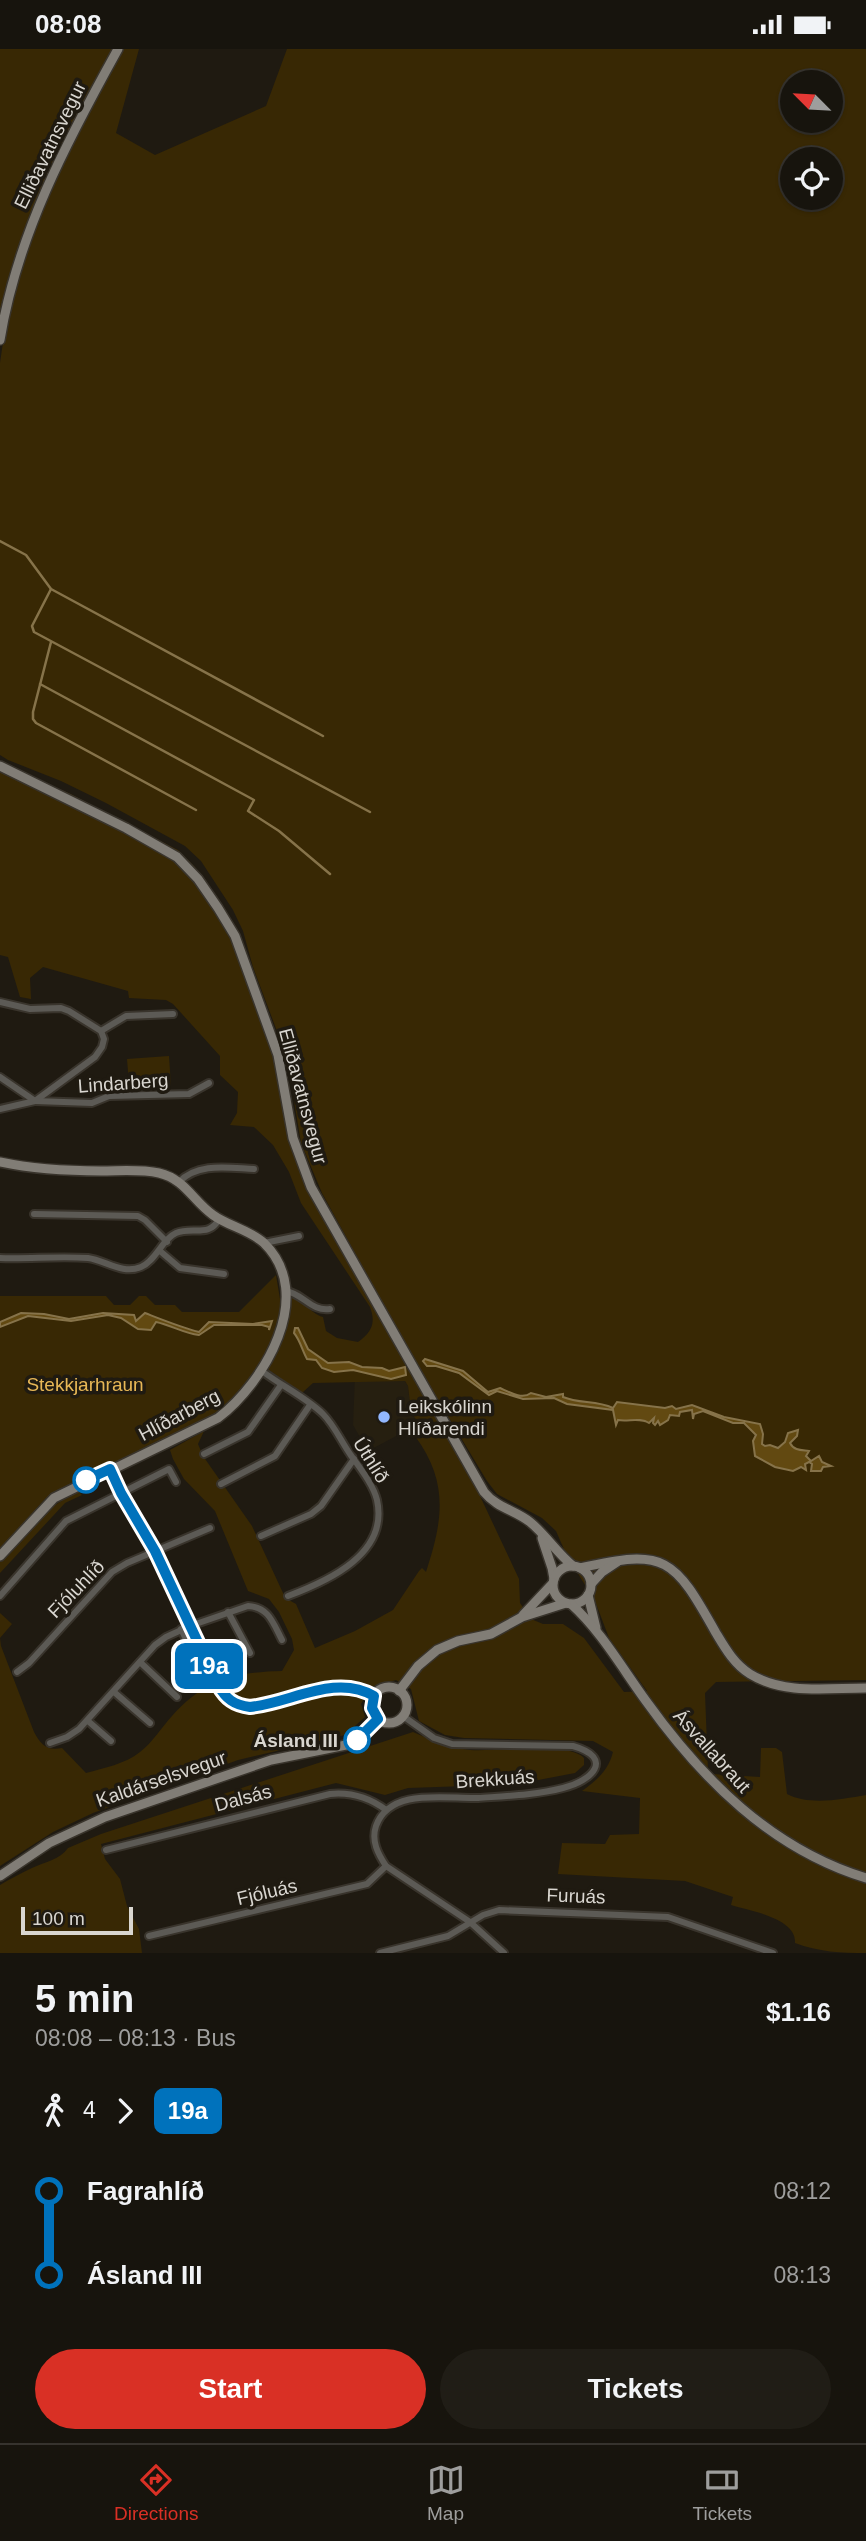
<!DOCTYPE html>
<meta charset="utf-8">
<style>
body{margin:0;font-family:Helvetica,sans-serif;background:#201d16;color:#f1f3f6;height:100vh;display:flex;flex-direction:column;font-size:26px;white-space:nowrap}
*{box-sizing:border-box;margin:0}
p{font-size:23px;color:#9e9e9d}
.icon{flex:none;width:38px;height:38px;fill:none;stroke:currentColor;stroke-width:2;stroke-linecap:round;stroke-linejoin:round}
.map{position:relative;height:1904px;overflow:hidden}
.drawer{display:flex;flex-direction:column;background:#17140d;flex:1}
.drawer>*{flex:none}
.badge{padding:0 14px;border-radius:10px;font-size:24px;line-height:46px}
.needle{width:46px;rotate:294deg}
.buttons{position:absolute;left:780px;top:21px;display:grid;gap:14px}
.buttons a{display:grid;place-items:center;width:63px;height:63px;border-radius:50%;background:#17140d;box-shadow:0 2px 5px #0004,0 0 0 2px #36332e;font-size:35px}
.scale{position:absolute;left:21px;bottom:18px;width:112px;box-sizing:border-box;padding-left:7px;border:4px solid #d9d6d0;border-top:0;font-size:19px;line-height:24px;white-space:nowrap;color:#d9d6d0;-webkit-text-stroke:5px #1f1a11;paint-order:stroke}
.map>.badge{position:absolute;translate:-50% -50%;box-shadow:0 0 0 4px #fff}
.legs{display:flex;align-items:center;gap:10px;height:77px;padding:0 35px;font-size:23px}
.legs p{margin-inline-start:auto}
.summary{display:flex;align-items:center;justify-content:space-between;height:119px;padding:0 35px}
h1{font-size:38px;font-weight:700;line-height:52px}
.primary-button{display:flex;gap:14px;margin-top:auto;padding:14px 35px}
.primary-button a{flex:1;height:80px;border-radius:42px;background:#d93025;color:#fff;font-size:28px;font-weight:700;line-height:80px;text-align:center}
.primary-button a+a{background:#201d16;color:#f1f3f6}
ul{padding:0 35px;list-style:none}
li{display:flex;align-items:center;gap:24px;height:84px;font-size:26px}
li i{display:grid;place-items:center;width:10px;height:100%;margin:0 9px;background:currentColor}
li i::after{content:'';width:18px;height:18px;margin:-9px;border:5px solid;border-radius:50%;background:#17140d}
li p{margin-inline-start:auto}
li:first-child i{background:linear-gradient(#0000 50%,currentColor 0)}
li:last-child i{background:linear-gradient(currentColor 50%,#0000 0)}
.status{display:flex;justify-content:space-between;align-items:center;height:49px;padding:0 35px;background:#17140d;direction:ltr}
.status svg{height:19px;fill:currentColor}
.tabs{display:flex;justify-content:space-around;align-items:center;height:98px;border-top:2px solid #36332e;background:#17140d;font-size:19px;color:#9e9e9d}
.tabs a{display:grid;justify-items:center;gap:4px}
.tabs .current{color:#d93025}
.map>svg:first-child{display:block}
.built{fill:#261f10}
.green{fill:#382804;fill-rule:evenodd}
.water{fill:#624911;stroke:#86734a;stroke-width:2}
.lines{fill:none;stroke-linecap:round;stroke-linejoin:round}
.stream{stroke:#86734a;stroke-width:2.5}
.street-casing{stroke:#39342c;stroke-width:10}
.secondary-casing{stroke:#39342c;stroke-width:12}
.street{stroke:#5c5a55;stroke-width:6}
.secondary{stroke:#817d76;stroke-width:9}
.line-1-casing{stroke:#fff;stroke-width:16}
.line-1{stroke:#0072bc;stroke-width:10}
.poi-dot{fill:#92b7fd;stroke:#1f1a11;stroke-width:2.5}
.stop-1-dot{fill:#fff;stroke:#0072bc;stroke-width:3.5}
.labels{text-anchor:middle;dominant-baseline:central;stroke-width:7;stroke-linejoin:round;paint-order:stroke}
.street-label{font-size:19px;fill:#d9d6d0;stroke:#1f1a11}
.park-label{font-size:19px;fill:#e7b756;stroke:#1f1a11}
.poi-label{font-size:19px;fill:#d9d6d0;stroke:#1f1a11;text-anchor:start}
.stop-label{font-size:19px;font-weight:bold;fill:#d9d6d0;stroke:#1f1a11;text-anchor:end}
</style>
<div class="status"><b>08:08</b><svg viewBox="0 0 49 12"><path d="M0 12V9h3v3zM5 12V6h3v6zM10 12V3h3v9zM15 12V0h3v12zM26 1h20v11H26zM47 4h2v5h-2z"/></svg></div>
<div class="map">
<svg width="866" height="1904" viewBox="0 0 866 1904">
<rect width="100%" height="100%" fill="#1f1a11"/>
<path class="built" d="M355,1326L404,1331L408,1337L411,1362L417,1374L409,1376L400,1385L368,1402L353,1376Z"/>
<g class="green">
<path d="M0,0H115L53,115L0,273Z"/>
<path d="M122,0H139L116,84L155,106L266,57L287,0H866V1631L716,1633L705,1644L708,1722L712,1725L760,1728L761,1699H776L782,1703L787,1745C810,1757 842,1750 866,1746V1904C842,1904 818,1903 795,1894C797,1869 750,1862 731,1856L733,1848L685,1832L558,1825L562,1794L605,1795L610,1786L639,1785L640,1749L582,1742C597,1731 608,1722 613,1703L593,1692L464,1689L445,1686L419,1672L411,1640L396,1631L371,1638L361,1655L365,1668L345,1686L238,1711L93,1764L53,1783L0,1817V1564L12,1575L0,1589L1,1597L34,1683C41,1696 47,1702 62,1699L86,1724C104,1719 125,1715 140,1703C152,1694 162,1678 172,1667C204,1631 236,1623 282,1622L294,1601L292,1590L279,1563L269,1550L248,1542L215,1462L184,1430L173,1410L170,1401L204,1382L198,1395L203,1407L252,1477L283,1544L287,1550L296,1555L315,1599L355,1582L393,1561L419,1522L422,1519L426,1523C443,1471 449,1433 415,1387L421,1381L411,1362L408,1337L405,1332L313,1334L303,1343H300L262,1316L241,1344L215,1366L60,1440L46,1449L0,1500V1247H106L114,1256H130L139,1247H146L155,1256H175L182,1263H239L276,1226L280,1250L289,1251L290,1247C303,1249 309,1264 323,1268L326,1282L337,1289L358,1293C372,1283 376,1274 370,1258L301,1154L289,1123L273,1096L254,1078L230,1076L237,1064L238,1043L220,1026V1007L173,955L166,951L129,949L128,942L43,918L30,929L31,950L20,948L8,908L0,906V715L71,745L178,801L195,818L217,849L233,878L274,995L301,1113L465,1415L519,1530L520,1554L531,1570L543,1575H563L584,1589L624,1643L647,1642L609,1589L595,1552L567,1507L556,1482L542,1469L497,1445L487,1432L414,1311L322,1144L301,1094L287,1009L253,918L243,882L233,861L201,812L185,797L106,754L61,732L8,711L0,706V314C9,248 29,185 56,124C75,81 100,41 122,0ZM793,33H831V72H793ZM793,110H831V149H793Z"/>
<path d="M169,1007L171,1037L153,1038L152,1034L129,1035L127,1010Z"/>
<path d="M77,1441L82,1446L65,1454L0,1524V1513L51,1459Z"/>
<path d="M413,1683C432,1691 450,1699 470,1701C496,1703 568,1692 584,1709V1716L575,1724L533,1732L495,1736L408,1739L385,1746L336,1734L101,1795L105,1810L120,1830L127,1857L139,1880L142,1904H0V1836C10,1830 21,1824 32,1819C44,1813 60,1811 68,1799L101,1785Z"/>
</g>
<g class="water">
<path d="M21,1264L44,1265L69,1270L103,1264L134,1266L136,1272L145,1264C163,1271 180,1278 199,1283L209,1273L253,1275L272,1272L269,1281V1278L262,1276H214L199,1286C183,1284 171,1276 156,1273L151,1281L138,1280L121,1269L108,1266L71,1272L28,1267L0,1278V1273Z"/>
<path d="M295,1279H298L308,1300L328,1314L349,1313L362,1318L382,1319L389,1322L405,1318L406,1326L391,1330L353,1321L334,1323L322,1319L316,1311L307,1310C302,1301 300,1291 294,1284Z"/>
<path d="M425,1310L463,1322L488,1343L500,1339C509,1343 522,1351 531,1344L546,1348L563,1345V1348C580,1355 596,1351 613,1359L617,1353L665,1359L672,1357L676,1360L692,1356L724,1368L760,1375L763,1385L762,1395L765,1397L770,1396L778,1399L785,1393L788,1384L798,1381L797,1387L790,1394C794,1402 802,1401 809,1402L806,1407L811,1412L819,1407L822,1413L831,1417L823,1418L821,1422H811L812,1415L809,1413L805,1415L806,1421L801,1418L793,1422L775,1418L755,1407L753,1392L756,1386L744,1374H733L703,1362L694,1365L693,1370L692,1361L680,1363L679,1367L670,1366L668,1371L660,1376L658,1372L655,1376L653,1374L654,1369L649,1374C640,1368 628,1373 618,1371L616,1376L613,1361L567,1355L554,1349L523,1350L497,1342L489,1346L459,1324L436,1317H427L423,1312Z"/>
</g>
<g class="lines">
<g class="stream">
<path d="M0,492L26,506L51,540L323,687"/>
<path d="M51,540L32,577L34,583L370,763"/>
<path d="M51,593L33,663V670L36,674L196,761"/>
<path d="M40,635L254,751L248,762L279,782L330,825"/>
</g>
<g class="street-casing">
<g id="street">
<path d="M0,953L30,960L61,959L69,962L101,982L104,990L102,998L95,1008L35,1052L0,1060"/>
<path d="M101,982L126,967L173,965"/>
<path d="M0,1028L35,1052L92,1054L109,1047L189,1045L209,1034"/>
<path d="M179,1133C198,1113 229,1119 254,1120"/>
<path d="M34,1165L138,1167L145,1171L167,1193"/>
<path d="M264,1194L299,1187"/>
<path d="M160,1202L180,1219L224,1225"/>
<path d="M0,1209C29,1210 59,1207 88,1209C105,1211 122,1226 141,1218C156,1212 162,1190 176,1184C193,1177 209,1189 219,1170"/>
<path d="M285,1242C303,1244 311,1263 330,1260"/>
<path d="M262,1322C280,1336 307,1349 323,1365C334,1376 341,1392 350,1405C359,1418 373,1435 377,1451C389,1505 328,1532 288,1547"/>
<path d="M204,1405L248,1383L281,1336"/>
<path d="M110,1420L120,1444L155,1502L218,1636C246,1683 302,1638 343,1637C354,1637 365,1641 374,1647"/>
<path d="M221,1435L275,1407L310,1356"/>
<path d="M261,1487L311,1465L321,1457L354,1410"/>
<path d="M0,1547L66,1472L169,1420L176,1433"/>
<path d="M228,1563L250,1604"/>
<path d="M181,1580L204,1628"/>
<path d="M140,1613L177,1648"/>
<path d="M17,1623L29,1614L112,1523L127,1514L210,1479"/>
<path d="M114,1643L150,1674"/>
<path d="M403,1667L434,1689L452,1695L573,1697C615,1709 592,1732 563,1739C536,1746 506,1747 478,1749C446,1750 390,1738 376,1777C371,1792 378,1805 386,1817L470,1873L504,1904"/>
<path d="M88,1672L111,1692"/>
<path d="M50,1694L67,1688L79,1680L155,1596L166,1588L190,1577L248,1557C269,1558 273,1574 282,1591"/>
<path d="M106,1801L330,1745C350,1743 370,1749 386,1761"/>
<path d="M149,1887L367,1835L386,1817"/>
<path d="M380,1904L448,1887L483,1866L499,1861L668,1868L773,1904"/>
</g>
</g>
<g class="secondary-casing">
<g id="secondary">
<path d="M0,291C17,186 67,92 118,0"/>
<path d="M0,717L126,779L177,808L198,830L218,859L235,887L278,1006L293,1089L311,1138L484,1443C497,1459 515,1461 530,1473C545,1485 557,1504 573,1517"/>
<path d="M0,1113C33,1120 67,1122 101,1122C120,1122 140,1120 159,1124C185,1130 193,1152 213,1166C228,1177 250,1181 264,1194C317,1246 264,1334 218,1369L54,1449L0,1507"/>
<path d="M542,1489L552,1519L554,1530"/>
<circle cx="572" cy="1536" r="19"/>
<path d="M580,1519C666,1499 674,1509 716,1584C725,1599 734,1615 750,1625C784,1646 827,1639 866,1639"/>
<path d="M591,1535L602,1523L617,1513"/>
<path d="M588,1546L596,1579"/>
<path d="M571,1555C601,1582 622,1619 646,1652C702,1730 771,1800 866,1829"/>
<path d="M523,1566L553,1534"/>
<circle cx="389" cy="1656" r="18"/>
<path d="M399,1642L418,1617L437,1601L458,1592L491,1585L522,1568L566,1554"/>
<path d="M0,1827L49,1794L105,1768L271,1711L346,1696L363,1687L378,1670"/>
</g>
</g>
<use href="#street" class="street"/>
<use href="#secondary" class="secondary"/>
</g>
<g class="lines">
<g class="line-1-casing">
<path id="line-1" d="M86,1431L110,1420L121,1444L155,1502L218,1636C226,1650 234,1656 250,1658C291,1654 335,1624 374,1647L372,1659L378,1670L357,1691"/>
</g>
<use href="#line-1" class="line-1"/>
</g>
<circle class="poi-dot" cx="384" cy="1368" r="7"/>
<g class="stop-1-dot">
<circle cx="86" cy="1431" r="12"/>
<circle cx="357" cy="1691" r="12"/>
</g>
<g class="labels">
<g class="street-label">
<text transform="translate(50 96) rotate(-64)">Elliðavatnsvegur</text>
<text transform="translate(123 1034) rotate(-4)">Lindarberg</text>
<text transform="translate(303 1047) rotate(75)">Elliðavatnsvegur</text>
<text transform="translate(179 1366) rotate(-28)">Hlíðarberg</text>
<text transform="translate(371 1411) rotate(58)">Úthlíð</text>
<text transform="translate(76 1540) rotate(-46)">Fjóluhlíð</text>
<text transform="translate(712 1702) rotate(48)">Ásvallabraut</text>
<text transform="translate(161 1730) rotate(-19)">Kaldárselsvegur</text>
<text transform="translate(495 1730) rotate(-4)">Brekkuás</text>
<text transform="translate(243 1749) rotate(-15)">Dalsás</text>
<text transform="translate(267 1843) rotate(-13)">Fjóluás</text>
<text transform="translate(576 1847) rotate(2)">Furuás</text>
</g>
<g class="park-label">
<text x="85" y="1335">Stekkjarhraun</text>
</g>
<g class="poi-label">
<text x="398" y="1357">Leikskólinn<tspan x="398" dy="22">Hlíðarendi</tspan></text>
</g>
<g class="stop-label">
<text x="338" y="1691">Ásland III</text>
</g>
</g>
</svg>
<div class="buttons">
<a><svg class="needle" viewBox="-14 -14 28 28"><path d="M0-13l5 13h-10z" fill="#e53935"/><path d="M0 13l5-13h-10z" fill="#9e9e9d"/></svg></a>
<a><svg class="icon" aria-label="locate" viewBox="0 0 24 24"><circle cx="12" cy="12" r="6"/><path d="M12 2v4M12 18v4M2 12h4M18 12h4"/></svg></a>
</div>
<div class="scale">100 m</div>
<b class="badge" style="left:209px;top:1617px;background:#0072bc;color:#fff">19a</b>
</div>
<section class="drawer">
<div class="summary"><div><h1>5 min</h1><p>08:08 – 08:13 · Bus</p></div><b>$1.16</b></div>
<div class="legs"><svg class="icon" aria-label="walk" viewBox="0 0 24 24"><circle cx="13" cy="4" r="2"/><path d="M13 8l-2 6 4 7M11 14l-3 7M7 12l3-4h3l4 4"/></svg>4<svg class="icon" aria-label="forward" viewBox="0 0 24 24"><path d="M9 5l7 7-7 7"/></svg><b class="badge" style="background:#0072bc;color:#fff">19a</b></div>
<ul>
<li><i style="color:#0072bc"></i><b>Fagrahlíð</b><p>08:12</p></li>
<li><i style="color:#0072bc"></i><b>Ásland III</b><p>08:13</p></li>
</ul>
<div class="primary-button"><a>Start</a><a>Tickets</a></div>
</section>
<nav class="tabs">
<a class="current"><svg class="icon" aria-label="directions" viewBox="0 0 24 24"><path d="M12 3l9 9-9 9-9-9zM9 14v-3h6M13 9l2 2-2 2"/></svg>Directions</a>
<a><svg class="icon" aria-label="map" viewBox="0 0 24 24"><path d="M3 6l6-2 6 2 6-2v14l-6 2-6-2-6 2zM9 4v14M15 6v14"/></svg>Map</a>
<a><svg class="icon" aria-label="tickets" viewBox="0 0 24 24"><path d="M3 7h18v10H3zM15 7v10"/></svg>Tickets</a>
</nav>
